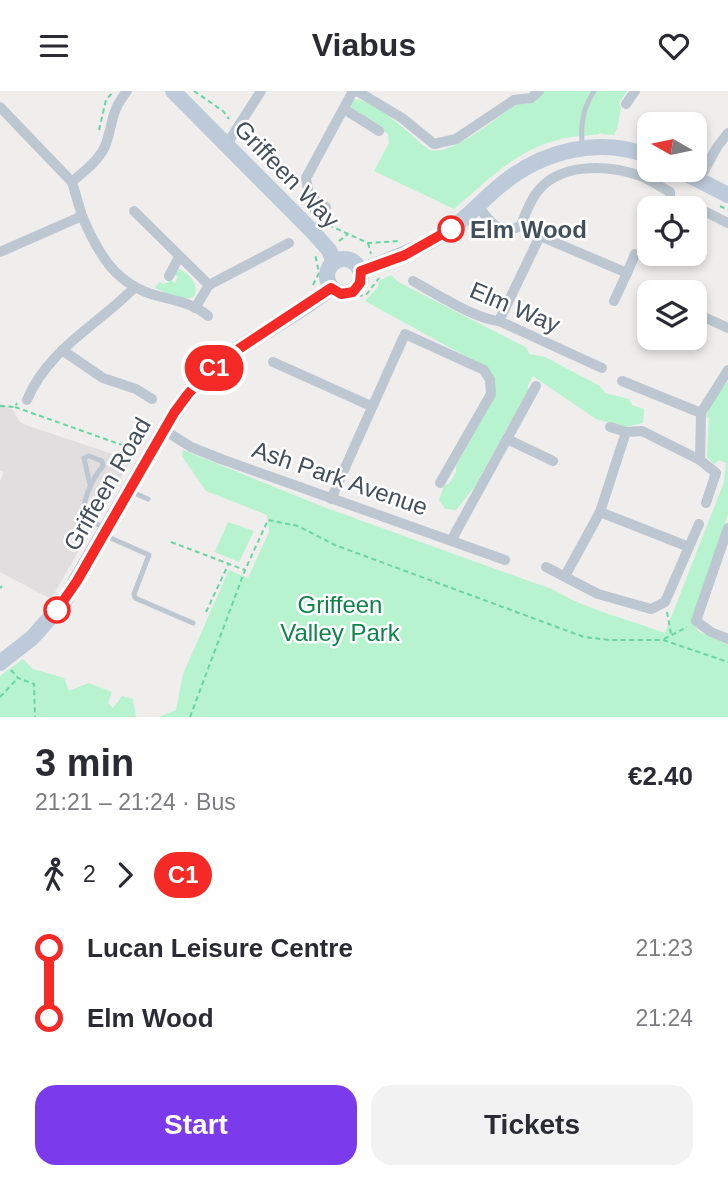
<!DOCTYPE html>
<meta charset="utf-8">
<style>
body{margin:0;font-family:Helvetica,sans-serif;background:#f2f2f3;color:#2b2b33;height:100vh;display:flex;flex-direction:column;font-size:26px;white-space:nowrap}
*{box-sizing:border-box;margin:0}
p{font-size:23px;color:#7c7c81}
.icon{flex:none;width:38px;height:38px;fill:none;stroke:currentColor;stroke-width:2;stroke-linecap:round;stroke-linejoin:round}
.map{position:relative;height:626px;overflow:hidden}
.drawer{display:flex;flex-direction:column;background:#fff;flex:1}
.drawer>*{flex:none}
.badge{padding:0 14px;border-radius:23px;font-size:24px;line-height:46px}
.needle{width:46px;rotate:279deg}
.fabs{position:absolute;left:637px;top:21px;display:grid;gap:14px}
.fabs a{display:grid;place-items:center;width:70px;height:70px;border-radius:14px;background:#fff;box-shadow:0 4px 10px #0003;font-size:35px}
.map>.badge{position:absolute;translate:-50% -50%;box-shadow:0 0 0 4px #fff}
.legs{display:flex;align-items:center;gap:10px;height:77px;padding:0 35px;font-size:23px}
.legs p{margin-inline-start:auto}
.summary{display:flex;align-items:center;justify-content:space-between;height:119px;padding:0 35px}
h1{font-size:38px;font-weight:600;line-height:52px}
.action{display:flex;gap:14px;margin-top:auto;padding:14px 35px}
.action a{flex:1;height:80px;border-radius:21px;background:#7c3aed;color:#fff;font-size:28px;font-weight:600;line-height:80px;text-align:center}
.action a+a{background:#f2f2f3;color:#2b2b33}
ul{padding:0 35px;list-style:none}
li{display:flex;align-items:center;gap:24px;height:70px;font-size:26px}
li i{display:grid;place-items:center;width:10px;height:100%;margin:0 9px;background:currentColor}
li i::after{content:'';width:18px;height:18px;margin:-9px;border:5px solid;border-radius:50%;background:#fff}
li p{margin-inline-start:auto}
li:first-child i{background:linear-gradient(#0000 50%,currentColor 0)}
li:last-child i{background:linear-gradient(currentColor 50%,#0000 0)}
header{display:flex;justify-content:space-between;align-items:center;height:91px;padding:0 35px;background:#fff;font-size:32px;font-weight:600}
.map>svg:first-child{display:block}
.education{fill:#e1dedf}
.green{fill:#b6f3ce}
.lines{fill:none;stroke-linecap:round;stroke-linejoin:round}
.path{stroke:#6ad4a2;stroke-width:2;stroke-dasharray:5 3.5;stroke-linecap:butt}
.lane{stroke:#bcc7d1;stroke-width:5}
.street{stroke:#bcc7d1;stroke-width:10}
.secondary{stroke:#bdcad9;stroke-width:16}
.line-1-casing{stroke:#fff;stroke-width:16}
.line-1{stroke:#f52a26;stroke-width:10}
.stop-1-dot{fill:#fff;stroke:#f52a26;stroke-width:3.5}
.labels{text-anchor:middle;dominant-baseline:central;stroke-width:5;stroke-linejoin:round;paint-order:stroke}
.street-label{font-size:24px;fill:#43505c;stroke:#fff}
.stop-label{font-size:24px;font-weight:bold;fill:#43505c;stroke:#fff;text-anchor:start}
.park-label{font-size:24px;fill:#0d854a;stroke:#fff}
</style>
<header><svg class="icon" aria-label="menu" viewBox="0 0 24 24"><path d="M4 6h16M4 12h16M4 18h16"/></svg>Viabus<svg class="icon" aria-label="heart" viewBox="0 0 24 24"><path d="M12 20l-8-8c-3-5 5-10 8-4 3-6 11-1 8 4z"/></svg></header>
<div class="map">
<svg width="728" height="626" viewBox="0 0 728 626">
<rect width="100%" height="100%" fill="#f0eded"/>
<path class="education" d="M0,312L13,319L20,331L26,334L131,369L51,508L0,481V390L4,381L0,379Z"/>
<g class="green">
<path d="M544,0H627L619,12L621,16C619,26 619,35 614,44L601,43L599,39L600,43C586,45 570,45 557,49C515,60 486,91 454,118L374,80L389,52L388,43L352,19L350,15L353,8C373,7 413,46 429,59C452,65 493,29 511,17C525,8 528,20 544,0Z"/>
<path d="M180,178C191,184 198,193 195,205C182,212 168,202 155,197L159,191L164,193L171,189L175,192L178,186L175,184L176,180Z"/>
<path d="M391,184L398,191L527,257L529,263L545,266L600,295L605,302L629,308L632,314L644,318L643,332L626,336L596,328L533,285L528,294V299L475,395L456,419L445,418L439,409L444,394L449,393L456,381V375L496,303L487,277L365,210L378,196L379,190Z"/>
<path d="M728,290V423L692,530L698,540L728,554V626H159L176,619L183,583L229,479L248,487L269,441L267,424L206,400L186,371L182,365L183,359L329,418L554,499C585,518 630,529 665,542L724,391L726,372L719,369L714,373L707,366L709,327L706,326L712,310Z"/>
<path d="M228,431L254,440L239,471L215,461Z"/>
<path d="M23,568L33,578L64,587L69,600L89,592L112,601L108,612L113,617L122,605L133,608L136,626H0V585Z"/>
</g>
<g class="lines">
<g class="path">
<path d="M194,0L223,20L229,28"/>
<path d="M99,39L106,9L112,2"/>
<path d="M245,45L261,70"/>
<path d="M720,115L728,119"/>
<path d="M309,118L324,132L368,152L399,150"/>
<path d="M339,150L348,143"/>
<path d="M368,152L371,163"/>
<path d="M313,194L319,182L315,163"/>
<path d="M341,207L366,204L379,187"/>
<path d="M0,315L15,316L17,312"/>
<path d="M15,316L136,359"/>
<path d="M171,451L245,479"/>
<path d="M0,497L2,495"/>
<path d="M206,521L228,474"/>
<path d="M667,521L671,543"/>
<path d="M664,548L687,536"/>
<path d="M11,579L18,587L34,593L35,626"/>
<path d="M0,606L18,587"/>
<path d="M190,626L245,479L268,429L298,435L335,454L584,546L609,549H663L728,571"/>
</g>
<g class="lane">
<path d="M582,54C581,31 582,20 594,0"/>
<path d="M90,394L84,367L89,365L102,370L103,375C94,385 76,417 89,428C93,432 100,434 104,437"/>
<path d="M132,401L148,408"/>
<path d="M104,444L149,464L134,503L135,507L193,532"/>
</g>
<g class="street">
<path d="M357,0L402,27L434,53L456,48L514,9L531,7L539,0"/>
<path d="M626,13L635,0"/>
<path d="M0,16L72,91L82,125"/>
<path d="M344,18L379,40"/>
<path d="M227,53L261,0"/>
<path d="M699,89L717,56L728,42"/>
<path d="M72,91C84,80 100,69 106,53C114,29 110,22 127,0"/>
<path d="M326,116L309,104L306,87L353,0"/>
<path d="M478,116C492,131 500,148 521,134"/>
<path d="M684,117L694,115L728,132"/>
<path d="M134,120L209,194"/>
<path d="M521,134C525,124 529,113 535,104C557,71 607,73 641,85C651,89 660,96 670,101V104"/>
<path d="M521,134L540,145L627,182L614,210"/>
<path d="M0,161L82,125C98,162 115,194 158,205C174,209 195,213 208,225"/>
<path d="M627,182L635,163"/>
<path d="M169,185L179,166"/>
<path d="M413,190C434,202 476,228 499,230L602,277"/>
<path d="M195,217L209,194L289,152"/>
<path d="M695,222L728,237"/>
<path d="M499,230L540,145"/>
<path d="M62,259L103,287L136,298L152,308"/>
<path d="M273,271L371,315"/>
<path d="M622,290L701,322"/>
<path d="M27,309C47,259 99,233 135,196"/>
<path d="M701,322L700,369L716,382L706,412"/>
<path d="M701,322L728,279"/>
<path d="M610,336L626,341"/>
<path d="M164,339L191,356L221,368L505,469"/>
<path d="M507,348L553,370"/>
<path d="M331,408L405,243L484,279L490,289L491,303L440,392"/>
<path d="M600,421L689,456"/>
<path d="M728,437L696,530L711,541L728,548"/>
<path d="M452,448L536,295"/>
<path d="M546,476L598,503L651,518L665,511L699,433"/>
<path d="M565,485L600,421L626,341L642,340L700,369"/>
</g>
<g class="secondary">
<path d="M173,0L311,139L329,159L334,171"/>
<path d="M679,79L728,104"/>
<circle cx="344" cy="185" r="17"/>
<path d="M361,180C392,168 422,157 449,139C469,126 484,107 502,93C542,60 600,45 649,65"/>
<path d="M0,572L32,547L63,512L174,322C184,309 193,295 205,284C242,249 292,229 331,197"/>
</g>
</g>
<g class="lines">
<g class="line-1-casing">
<path id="line-1" d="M57,519L77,490L174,322L188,303L205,284L228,265L331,197L341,203L353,201L360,192L361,180L405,164L451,138"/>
</g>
<use href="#line-1" class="line-1"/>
</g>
<g class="stop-1-dot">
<circle cx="451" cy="138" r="12"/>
<circle cx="57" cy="519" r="12"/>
</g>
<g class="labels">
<g class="street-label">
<text transform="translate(287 83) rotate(46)">Griffeen Way</text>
<text transform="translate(515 216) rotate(23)">Elm Way</text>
<text transform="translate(340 387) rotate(19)">Ash Park Avenue</text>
<text transform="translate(107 393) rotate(-60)">Griffeen Road</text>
</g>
<g class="stop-label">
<text x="470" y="138">Elm Wood</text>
</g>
<g class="park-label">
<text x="340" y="513">Griffeen<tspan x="340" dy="28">Valley Park</tspan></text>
</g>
</g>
</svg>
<div class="fabs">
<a><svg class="needle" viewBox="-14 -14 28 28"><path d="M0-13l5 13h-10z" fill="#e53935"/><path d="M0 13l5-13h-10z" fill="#7c7c81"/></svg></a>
<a><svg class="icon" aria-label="locate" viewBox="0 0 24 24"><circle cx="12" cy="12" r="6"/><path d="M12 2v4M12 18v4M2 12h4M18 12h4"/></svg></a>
<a><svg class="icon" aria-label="layers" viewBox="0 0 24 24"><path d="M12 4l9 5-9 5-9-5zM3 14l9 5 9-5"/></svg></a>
</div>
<b class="badge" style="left:214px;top:277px;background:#f52a26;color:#fff">C1</b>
</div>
<section class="drawer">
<div class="summary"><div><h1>3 min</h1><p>21:21 – 21:24 · Bus</p></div><b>€2.40</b></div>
<div class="legs"><svg class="icon" aria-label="walk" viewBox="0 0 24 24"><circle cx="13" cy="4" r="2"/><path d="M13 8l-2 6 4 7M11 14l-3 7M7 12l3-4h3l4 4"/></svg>2<svg class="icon" aria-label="forward" viewBox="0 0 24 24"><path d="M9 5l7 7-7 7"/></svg><b class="badge" style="background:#f52a26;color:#fff">C1</b></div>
<ul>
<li><i style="color:#f52a26"></i><b>Lucan Leisure Centre</b><p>21:23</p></li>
<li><i style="color:#f52a26"></i><b>Elm Wood</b><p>21:24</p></li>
</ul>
<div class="action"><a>Start</a><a>Tickets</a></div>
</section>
